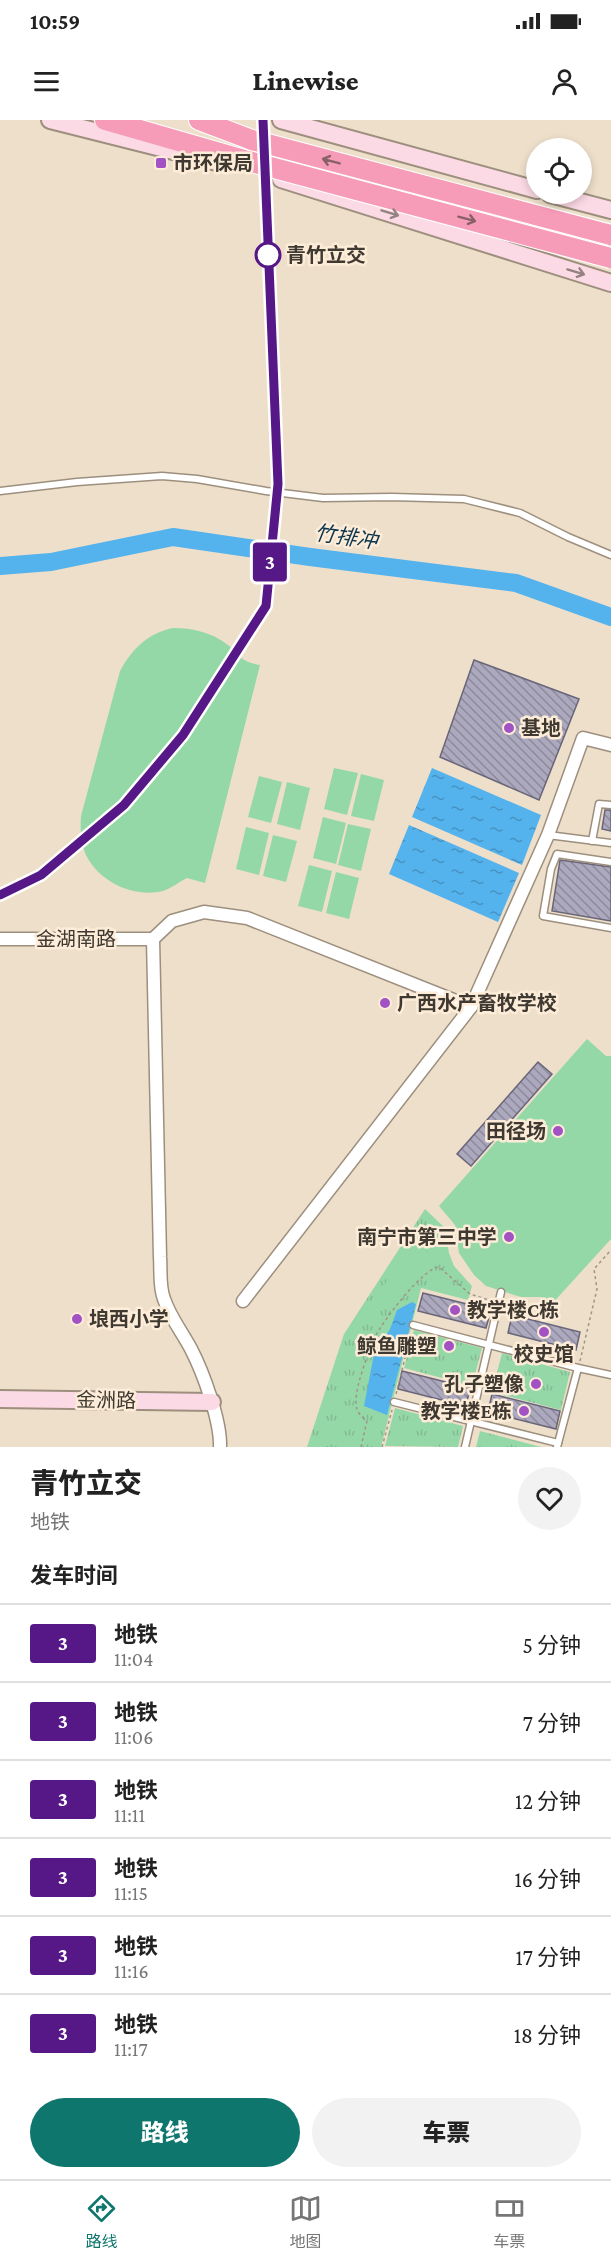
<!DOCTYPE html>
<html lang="zh">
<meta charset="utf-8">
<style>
body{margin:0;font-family:"Crimson Pro","Noto Sans SC",serif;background:#f2f2f2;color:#222;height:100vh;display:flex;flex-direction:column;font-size:22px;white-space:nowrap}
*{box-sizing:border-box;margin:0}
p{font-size:20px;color:#767676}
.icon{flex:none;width:33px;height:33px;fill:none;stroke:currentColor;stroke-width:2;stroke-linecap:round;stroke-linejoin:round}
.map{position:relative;height:1327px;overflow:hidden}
.sheet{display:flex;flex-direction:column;background:#fff;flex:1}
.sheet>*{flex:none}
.badge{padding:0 12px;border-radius:4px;font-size:21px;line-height:39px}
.buttons{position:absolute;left:526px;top:18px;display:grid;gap:12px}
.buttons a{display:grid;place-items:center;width:66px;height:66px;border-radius:50%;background:#fff;box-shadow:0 3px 9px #0003;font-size:30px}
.map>.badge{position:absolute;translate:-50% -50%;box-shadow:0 0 0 3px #fff}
h2{padding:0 30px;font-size:22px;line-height:54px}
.round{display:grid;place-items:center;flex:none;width:63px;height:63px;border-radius:32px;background:#f2f2f2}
.overview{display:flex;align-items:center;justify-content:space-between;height:102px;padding:0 30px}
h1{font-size:28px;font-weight:800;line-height:45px}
.cta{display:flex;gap:12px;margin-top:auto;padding:12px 30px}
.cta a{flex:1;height:69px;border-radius:36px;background:#0f766e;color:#fff;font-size:24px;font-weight:800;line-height:69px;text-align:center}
.cta a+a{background:#f2f2f2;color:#222}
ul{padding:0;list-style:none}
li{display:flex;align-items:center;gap:18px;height:78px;padding:0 30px;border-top:2px solid #e0e0e0}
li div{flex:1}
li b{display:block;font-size:22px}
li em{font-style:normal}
li .badge{min-width:66px;font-weight:700;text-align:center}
.status{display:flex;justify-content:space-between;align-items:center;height:42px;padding:0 30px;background:#fff;direction:ltr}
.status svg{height:16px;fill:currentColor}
header{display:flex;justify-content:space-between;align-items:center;height:78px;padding:0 30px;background:#fff;font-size:27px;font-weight:800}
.tab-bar{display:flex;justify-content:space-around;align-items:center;height:84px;border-top:2px solid #e0e0e0;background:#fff;font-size:16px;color:#767676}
.tab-bar a{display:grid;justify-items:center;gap:3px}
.tab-bar .selected{color:#0f766e}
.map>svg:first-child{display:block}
.grass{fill:url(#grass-tufts)}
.garden{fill:#95d8a8}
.water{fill:url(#water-ripples)}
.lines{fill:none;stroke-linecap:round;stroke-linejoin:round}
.river{stroke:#54b2ed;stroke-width:18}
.building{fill:url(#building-back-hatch);stroke:#696579;stroke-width:1.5}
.service-casing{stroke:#9d8f7d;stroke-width:9}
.minor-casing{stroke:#9d8f7d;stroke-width:15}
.secondary-casing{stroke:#9d8f7d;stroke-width:20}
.trunk-casing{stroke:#fff;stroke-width:22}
.path{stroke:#a09586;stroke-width:1.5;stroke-dasharray:3 3;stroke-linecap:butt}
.service{stroke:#fff;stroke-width:6}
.minor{stroke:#fff;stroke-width:12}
.secondary{stroke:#fcdae5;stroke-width:16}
.trunk{stroke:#f69cb8;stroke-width:20}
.trunk-bridge-casing{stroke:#fff;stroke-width:22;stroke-linecap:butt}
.trunk-bridge{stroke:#f69cb8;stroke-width:20}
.oneway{stroke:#886167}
.oneway2{stroke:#948182}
.line-casing{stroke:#fff;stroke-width:14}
.line{stroke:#571887;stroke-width:9}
.poi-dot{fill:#a252c3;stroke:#fcecd8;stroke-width:2}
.stop-dot{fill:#fff;stroke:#571887;stroke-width:3}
.labels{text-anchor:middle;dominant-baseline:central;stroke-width:5;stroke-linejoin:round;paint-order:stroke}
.poi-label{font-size:20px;font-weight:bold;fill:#3f3931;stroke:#fcecd8;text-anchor:start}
.stop-label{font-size:20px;font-weight:bold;fill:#3f3931;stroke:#fcecd8;text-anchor:start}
.street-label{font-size:20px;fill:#3f3931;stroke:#fcecd8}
.water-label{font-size:21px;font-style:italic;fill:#0c354d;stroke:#fcecd8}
</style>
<div class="status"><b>10:59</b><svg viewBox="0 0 49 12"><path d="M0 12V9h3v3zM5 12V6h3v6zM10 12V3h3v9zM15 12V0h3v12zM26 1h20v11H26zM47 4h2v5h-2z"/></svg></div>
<header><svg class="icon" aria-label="menu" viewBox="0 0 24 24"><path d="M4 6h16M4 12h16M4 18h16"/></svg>Linewise<svg class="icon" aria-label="person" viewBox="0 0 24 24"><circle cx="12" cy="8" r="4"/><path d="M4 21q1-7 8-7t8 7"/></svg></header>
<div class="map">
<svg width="611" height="1327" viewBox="0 0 611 1327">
<defs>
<pattern id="grass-tufts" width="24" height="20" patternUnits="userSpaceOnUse" patternTransform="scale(1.5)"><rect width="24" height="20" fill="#95d8a8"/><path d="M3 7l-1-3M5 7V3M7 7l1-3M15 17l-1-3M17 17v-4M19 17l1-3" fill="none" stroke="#82ba91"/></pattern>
<pattern id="water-ripples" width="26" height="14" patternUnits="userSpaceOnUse" patternTransform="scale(1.5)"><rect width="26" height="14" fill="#54b2ed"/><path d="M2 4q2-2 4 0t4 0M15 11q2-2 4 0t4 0" fill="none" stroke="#4792c1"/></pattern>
<pattern id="building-back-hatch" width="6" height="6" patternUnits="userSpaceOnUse" patternTransform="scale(1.5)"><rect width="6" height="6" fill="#aca8be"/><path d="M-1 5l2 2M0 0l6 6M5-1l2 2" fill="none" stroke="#8d8a9b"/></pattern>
</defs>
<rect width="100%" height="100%" fill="#eedfcb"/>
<g class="grass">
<path d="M425,1089L445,1108L449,1133L454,1146L472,1166L468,1180L421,1168L381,1327H307L344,1214Z"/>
<path d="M414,1210L482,1228L472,1266L404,1248Z"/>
<path d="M502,1233L570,1252L561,1290L492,1272Z"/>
<path d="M395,1288L463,1306L458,1327L385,1326Z"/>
<path d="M480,1311L541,1327H476Z"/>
</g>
<g class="garden">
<path d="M173,508C193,508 211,512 228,525C243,537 239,541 260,545L205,763L187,758C179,762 172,768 163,771C135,778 101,763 87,737C81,725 80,710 81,696L120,551C132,529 148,513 173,508Z"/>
<path d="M334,648L358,653L347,695L324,689Z"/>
<path d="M361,654L384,660L374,701L351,696Z"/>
<path d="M259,656L282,662L271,703L248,697Z"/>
<path d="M287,662L310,668L300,710L277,704Z"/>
<path d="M323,697L346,703L336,744L313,738Z"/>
<path d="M348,704L371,709L361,751L338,745Z"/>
<path d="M246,707L269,713L259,755L236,749Z"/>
<path d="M273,715L297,721L286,762L263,756Z"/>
<path d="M309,745L332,751L322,792L298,786Z"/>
<path d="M336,752L359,758L349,799L326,793Z"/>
<path d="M587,919L606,936H611V1119L550,1186L541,1177H521L486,1166L474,1155L459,1133L455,1105L439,1086Z"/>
<path d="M418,1122L434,1141L394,1187L376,1175Z"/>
</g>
<g class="water">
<path d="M432,648L541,695L522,745L412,697Z"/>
<path d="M409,705L519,753L498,802L389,754Z"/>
<path d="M412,1182L416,1184L387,1295L364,1286L374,1234L390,1209L397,1190Z"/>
</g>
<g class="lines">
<path class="river" d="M0,446L51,442L173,417L310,437L516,463L611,497"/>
</g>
<g class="building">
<path d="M474,540L579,579L539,680L440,637Z"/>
<path d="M605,690H611V711L602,709Z"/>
<path d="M560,740L611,747V801L552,791Z"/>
<path d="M538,942L552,954L471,1046L457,1034Z"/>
<path d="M423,1173L491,1190L486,1208L418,1191Z"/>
<path d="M512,1195L580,1212L576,1230L508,1213Z"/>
<path d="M402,1251L470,1268L466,1286L398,1269Z"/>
<path d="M492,1274L560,1291L556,1309L488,1292Z"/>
</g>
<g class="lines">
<g class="service-casing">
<g id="service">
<path d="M0,371L77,362L162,356L197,359L266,371L323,378L392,377L464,379L520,393L568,417L611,435"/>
<path d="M548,715L611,723"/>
<path d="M592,721L599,684L611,685"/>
<path d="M611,742L557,734L551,749L543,796L611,808"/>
<path d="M413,1205L578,1248L557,1327"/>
<path d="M578,1248L611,1255"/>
<path d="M394,1282L558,1323"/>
<path d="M465,1327L501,1172"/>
</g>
</g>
<g class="minor-casing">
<g id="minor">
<path d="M0,819H153"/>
<path d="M243,1181L471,887L548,715L583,618L611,625"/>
<path d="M220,1327C221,1301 203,1252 191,1229C182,1212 170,1197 164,1179C159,1167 161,1150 160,1137L153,819L172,801L204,792L247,798L471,887"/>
</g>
</g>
<g class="secondary-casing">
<g id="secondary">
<path d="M50,0L221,43"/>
<path d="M281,0L537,70"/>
<path d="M281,59L611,163"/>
<path d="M550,74L611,90"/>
<path d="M0,1279L212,1282"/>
</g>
</g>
<g class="trunk-casing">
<g id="trunk">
<path d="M105,0L248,41"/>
<path d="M199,0L252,20"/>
</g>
</g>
<g class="path">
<path d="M580,1241L597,1169L594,1149L611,1130"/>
<path d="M396,1274L411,1214"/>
<path d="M361,1327L367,1301C361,1296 356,1292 356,1283C355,1266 369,1231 376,1215C384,1200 423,1148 439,1147L470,1174L489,1180"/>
<path d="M382,1327L392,1290"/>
</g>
<use href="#service" class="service"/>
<use href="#minor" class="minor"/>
<use href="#secondary" class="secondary"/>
<use href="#trunk" class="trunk"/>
<g class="trunk-bridge-casing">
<g id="trunk-bridge">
<path d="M252,20L611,115"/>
<path d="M248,41L611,138"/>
</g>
</g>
<use href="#trunk-bridge" class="trunk-bridge"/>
</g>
<defs><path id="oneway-shaft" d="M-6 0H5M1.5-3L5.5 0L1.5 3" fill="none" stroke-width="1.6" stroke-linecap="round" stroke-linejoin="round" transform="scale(1.5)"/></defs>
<g class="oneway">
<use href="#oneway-shaft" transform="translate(331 41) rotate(-165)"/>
<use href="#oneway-shaft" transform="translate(467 99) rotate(15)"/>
</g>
<g class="oneway2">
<use href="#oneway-shaft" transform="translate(390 93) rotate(17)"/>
<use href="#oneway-shaft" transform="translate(576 152) rotate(17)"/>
</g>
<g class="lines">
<g class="line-casing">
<path id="line" d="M0,775L41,755L124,685L183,615L266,486L278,364L263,0"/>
</g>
<use href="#line" class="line"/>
</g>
<g class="poi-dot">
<rect x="155" y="37" width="12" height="12" rx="3"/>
<circle cx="509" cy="608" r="6"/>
<circle cx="385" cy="883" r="6"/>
<circle cx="558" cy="1011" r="6"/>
<circle cx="509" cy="1117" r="6"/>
<circle cx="455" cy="1190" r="6"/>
<circle cx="77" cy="1199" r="6"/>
<circle cx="544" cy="1212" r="6"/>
<circle cx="449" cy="1226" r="6"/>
<circle cx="536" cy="1264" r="6"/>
<circle cx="524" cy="1291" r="6"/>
</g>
<circle class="stop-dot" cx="268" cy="135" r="12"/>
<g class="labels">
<g class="poi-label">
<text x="173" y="43">市环保局</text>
<text x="521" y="608">基地</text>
<text x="397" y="883">广西水产畜牧学校</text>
<text x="546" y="1011" text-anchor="end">田径场</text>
<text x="497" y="1117" text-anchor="end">南宁市第三中学</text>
<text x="467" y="1190">教学楼C栋</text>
<text x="89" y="1199">埌西小学</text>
<text x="437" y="1226" text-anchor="end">鲸鱼雕塑</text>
<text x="544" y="1234" text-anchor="middle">校史馆</text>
<text x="524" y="1264" text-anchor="end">孔子塑像</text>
<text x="512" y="1291" text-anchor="end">教学楼E栋</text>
</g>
<g class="stop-label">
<text x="286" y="135">青竹立交</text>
</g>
<g class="street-label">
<text x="76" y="819">金湖南路</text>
<text transform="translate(106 1280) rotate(1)">金洲路</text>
</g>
<g class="water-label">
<text transform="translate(346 417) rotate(8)">竹排冲</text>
</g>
</g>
</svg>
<div class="buttons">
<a><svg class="icon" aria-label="locate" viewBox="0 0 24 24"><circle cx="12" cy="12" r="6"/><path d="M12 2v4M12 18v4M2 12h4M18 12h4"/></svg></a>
</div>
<b class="badge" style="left:270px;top:442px;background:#571887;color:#fff">3</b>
</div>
<section class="sheet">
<div class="overview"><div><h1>青竹立交</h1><p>地铁</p></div><a class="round"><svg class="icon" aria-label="heart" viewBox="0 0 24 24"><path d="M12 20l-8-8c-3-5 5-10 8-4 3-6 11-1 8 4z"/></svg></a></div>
<h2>发车时间</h2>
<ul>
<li><span class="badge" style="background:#571887;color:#fff">3</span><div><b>地铁</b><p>11:04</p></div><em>5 分钟</em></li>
<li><span class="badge" style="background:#571887;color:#fff">3</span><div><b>地铁</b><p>11:06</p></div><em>7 分钟</em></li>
<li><span class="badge" style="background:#571887;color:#fff">3</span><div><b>地铁</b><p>11:11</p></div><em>12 分钟</em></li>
<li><span class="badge" style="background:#571887;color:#fff">3</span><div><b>地铁</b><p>11:15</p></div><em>16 分钟</em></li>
<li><span class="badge" style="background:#571887;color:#fff">3</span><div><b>地铁</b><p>11:16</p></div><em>17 分钟</em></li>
<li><span class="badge" style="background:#571887;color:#fff">3</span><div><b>地铁</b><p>11:17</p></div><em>18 分钟</em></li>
</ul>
<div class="cta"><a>路线</a><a>车票</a></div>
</section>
<nav class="tab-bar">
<a class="selected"><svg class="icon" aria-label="directions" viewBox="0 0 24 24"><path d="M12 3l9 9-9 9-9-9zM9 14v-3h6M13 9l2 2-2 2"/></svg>路线</a>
<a><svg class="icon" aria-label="map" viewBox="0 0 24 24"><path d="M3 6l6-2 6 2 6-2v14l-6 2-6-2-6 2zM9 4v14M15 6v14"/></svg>地图</a>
<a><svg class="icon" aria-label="tickets" viewBox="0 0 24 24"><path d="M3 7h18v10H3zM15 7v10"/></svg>车票</a>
</nav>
